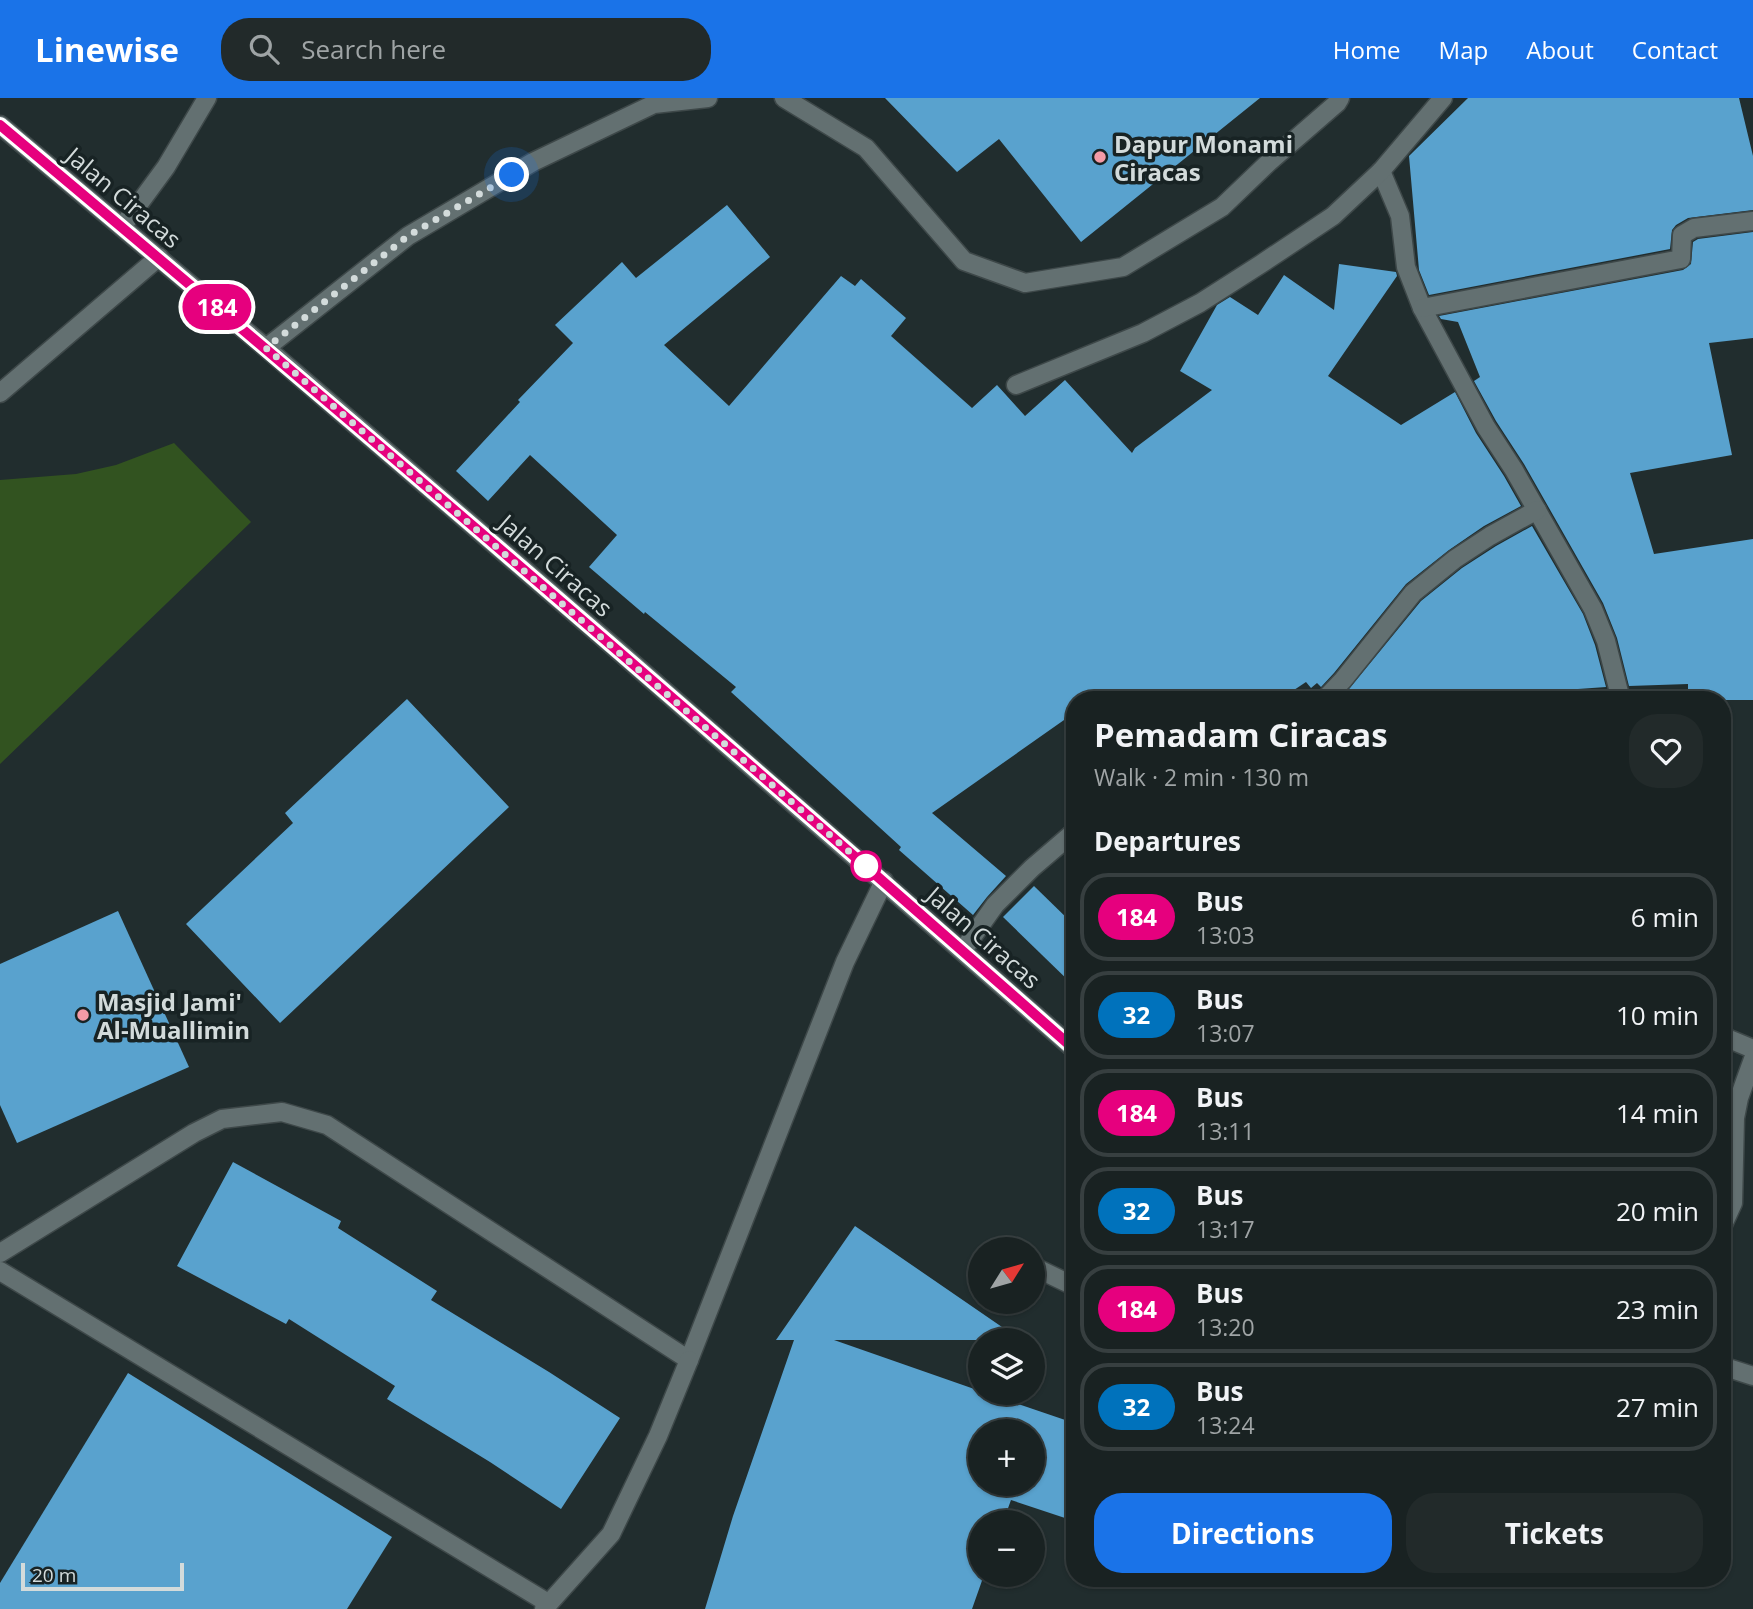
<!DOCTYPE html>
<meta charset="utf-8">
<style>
body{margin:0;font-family:"Open Sans",sans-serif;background:#222a2a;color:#f1f3f6;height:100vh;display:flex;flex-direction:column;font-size:26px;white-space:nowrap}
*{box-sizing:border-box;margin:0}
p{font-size:23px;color:#9fa4a5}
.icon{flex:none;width:38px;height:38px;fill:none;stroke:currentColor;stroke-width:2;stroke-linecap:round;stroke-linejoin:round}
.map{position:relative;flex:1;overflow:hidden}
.details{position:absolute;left:1066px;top:593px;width:665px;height:896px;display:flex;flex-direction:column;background:#192222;border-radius:28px;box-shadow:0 2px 5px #0004,0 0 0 2px #373f40}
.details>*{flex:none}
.badge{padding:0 14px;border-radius:23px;font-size:24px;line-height:46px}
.needle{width:46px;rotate:53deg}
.fabs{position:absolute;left:968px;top:1139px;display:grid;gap:14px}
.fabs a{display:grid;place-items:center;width:77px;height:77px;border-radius:50%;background:#192222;box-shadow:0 2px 5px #0004,0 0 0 2px #373f40;font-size:35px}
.scale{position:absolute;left:21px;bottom:18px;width:163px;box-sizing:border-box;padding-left:7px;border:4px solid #d3dbdb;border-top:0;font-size:19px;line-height:24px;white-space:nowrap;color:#d3dbdb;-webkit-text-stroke:5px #182324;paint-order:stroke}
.you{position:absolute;width:35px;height:35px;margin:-18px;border:5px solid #fff;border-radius:50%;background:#1a73e8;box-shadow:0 0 0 10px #1a73e833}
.map>.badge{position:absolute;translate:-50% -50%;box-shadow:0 0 0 4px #fff}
h2{padding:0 28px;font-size:26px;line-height:63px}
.round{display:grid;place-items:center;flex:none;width:74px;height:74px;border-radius:28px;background:#222a2a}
.summary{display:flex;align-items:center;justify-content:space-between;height:119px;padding:0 28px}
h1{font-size:33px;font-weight:700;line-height:52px}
.button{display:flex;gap:14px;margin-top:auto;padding:14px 28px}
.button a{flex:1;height:80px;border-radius:28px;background:#1a73e8;color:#fff;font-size:28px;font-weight:700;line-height:80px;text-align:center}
.button a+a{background:#222a2a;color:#f1f3f6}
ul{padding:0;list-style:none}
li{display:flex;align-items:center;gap:21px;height:88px;margin:0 14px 10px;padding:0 14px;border:4px solid #373f40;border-radius:28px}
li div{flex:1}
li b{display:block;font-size:26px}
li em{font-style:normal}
li .badge{min-width:77px;font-weight:700;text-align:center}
header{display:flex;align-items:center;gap:42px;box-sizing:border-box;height:98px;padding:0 35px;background:#1a73e8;color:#fff}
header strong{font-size:33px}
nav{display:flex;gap:38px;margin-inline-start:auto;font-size:24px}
.search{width:490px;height:63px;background:#222a2a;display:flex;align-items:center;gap:18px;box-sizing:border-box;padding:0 24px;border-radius:28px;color:#9fa4a5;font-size:26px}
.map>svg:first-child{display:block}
.green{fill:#325320}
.building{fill:#59a2ce;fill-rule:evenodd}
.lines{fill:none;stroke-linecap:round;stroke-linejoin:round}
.lane-casing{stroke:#3e4849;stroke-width:21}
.street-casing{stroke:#3e4849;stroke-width:21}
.secondary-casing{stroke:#3e4849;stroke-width:21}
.lane{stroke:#637071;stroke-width:18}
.street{stroke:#637071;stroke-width:18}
.secondary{stroke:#637071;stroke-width:18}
.line-casing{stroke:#fff;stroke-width:16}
.line{stroke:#e6007e;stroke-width:10}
.walk{stroke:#d3dbdb;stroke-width:7;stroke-dasharray:0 12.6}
.poi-dot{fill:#f49aa6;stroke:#182324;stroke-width:2.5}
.stop-dot{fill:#fff;stroke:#e6007e;stroke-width:3.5}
.labels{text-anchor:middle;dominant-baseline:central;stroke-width:7;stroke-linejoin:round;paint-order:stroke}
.poi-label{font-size:24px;font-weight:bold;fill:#d3dbdb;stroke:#182324;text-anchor:start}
.street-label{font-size:24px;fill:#d3dbdb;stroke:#182324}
</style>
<header>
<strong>Linewise</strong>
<div class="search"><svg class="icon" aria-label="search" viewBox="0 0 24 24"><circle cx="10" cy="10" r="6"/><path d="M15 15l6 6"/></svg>Search here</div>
<nav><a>Home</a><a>Map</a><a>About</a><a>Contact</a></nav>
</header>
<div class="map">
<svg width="1753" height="1511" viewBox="0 0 1753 1511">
<rect width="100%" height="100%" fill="#212d2e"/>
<path class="green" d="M174,345L251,424L0,666V382L76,376L116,367Z"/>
<g class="building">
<path d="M885,0H1260L1081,144L999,41L957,74Z"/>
<path d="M1468,0H1739L1753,58V112L1688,120L1676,127L1672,132L1670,151L1429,197L1419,172L1409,58Z"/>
<path d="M727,107L770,159L664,247L729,308L841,178L855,188L861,181L906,220L891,238L972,310L997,287L1025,318L1065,282L1132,355L1135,350L1212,292L1180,273L1217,207L1230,199L1258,217L1284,177L1334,212L1339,166L1396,174L1397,178L1328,278L1401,327L1455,294L1476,335L1504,378L1521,408L1484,428L1449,452L1406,486L1334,575L1321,589L1317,585L1311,590L1306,584L1279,602H1074V615L932,715L1006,778L987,799L973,817L899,752L901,749L731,594L736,589L645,514L644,516L589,469L617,437L530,357L488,403L456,373L520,304L518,302L573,245L555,227L622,164L636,180Z"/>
<path d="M1753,134V240L1709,245L1732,357L1630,375L1654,456L1753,441V602H1688V586L1629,588L1617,540L1603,505L1524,366L1496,323L1474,283L1480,279L1458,224L1441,221L1439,218L1683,172L1691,166L1693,144L1698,141Z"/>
<path d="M1532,428L1583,516L1595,547L1606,589L1578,591L1583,602H1340L1421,503L1462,470L1496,448Z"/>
<path d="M407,601L509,709L280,925L186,826L293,725L285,715Z"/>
<path d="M1034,788L1074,827V888L1003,819Z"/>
<path d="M118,813L189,969L17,1045L0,1007V866Z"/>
<path d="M233,1064L341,1123L338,1130L437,1193L431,1202L549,1274L620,1320L561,1411L490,1364L387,1301L395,1288L289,1221L286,1226L177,1168Z"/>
<path d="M855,1128L1021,1242H834L980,1293V1295H986L1074,1325V1423L1011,1402L1003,1424H980V1477H984L972,1511H705L733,1418L794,1242H776ZM980,1334H1032V1386H980Z"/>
<path d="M128,1275L392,1439L347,1511H0V1485Z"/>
</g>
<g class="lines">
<g class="lane-casing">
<g id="lane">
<path d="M122,129L166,69L207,0"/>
<path d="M0,1155L194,1035L222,1021L282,1014L327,1027L689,1262L845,864L884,783"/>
<path d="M1032,1168L1074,1188"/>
<path d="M0,1173L548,1505"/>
<path d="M544,1511L611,1436L658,1338L689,1262"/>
</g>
</g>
<g class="street-casing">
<g id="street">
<path d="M784,0L866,50L964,163L1025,185L1123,169L1222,109L1269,64L1337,5L1340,0"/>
<path d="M1381,73L1400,118L1406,169L1422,210L1486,329L1514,372L1593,511L1606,543L1621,602"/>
<path d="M1422,210L1681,161L1682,137L1694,130L1753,123"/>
<path d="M266,250L408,138L533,64L654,6L708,0"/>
<path d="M1016,287L1143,235L1200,205L1261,166L1333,118L1381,73L1443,0"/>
<path d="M0,295L159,159"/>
<path d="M1324,602L1343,582L1413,495L1455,461L1490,438L1537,412"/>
<path d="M963,852L995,807L1032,770L1074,734"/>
<path d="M1722,936L1729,941L1753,951"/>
<path d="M1722,1129L1733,1105L1735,1020L1739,1000L1753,961"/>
</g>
</g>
<g class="secondary-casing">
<g id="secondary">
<path d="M0,27L266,250L621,555L1074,951"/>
<path d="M1722,1268L1753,1278"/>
</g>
</g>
<use href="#lane" class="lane"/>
<use href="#street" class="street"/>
<use href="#secondary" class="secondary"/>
</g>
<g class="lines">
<g class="line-casing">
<path id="line" d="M0,27C362,330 720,639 1074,951"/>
</g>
<use href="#line" class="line"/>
<path class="walk" d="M512,77L408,138L266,250L866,768"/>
</g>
<g class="poi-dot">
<circle cx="1100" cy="59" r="7"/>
<circle cx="83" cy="917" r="7"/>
</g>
<circle class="stop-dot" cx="866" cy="768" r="14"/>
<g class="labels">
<g class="poi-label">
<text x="1114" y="45">Dapur Monami<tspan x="1114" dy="28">Ciracas</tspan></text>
<text x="97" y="903">Masjid Jami'<tspan x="97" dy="28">Al-Muallimin</tspan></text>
</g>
<g class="street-label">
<text transform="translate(124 99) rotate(40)">Jalan Ciracas</text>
<text transform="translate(556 467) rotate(41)">Jalan Ciracas</text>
<text transform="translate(984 839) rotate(41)">Jalan Ciracas</text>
</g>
</g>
</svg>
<div class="fabs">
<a><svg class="needle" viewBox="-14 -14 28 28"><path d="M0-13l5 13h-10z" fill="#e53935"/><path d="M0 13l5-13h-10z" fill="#9fa4a5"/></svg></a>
<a><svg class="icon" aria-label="layers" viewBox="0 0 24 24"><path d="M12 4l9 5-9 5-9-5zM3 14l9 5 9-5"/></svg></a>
<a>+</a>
<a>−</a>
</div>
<div class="scale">20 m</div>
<div class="you" style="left:512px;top:77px"></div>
<b class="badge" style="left:217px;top:209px;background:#e6007e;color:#fff">184</b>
<section class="details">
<div class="summary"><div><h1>Pemadam Ciracas</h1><p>Walk · 2 min · 130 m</p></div><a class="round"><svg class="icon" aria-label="heart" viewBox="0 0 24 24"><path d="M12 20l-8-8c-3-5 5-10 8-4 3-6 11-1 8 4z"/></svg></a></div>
<h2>Departures</h2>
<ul>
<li><span class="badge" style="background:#e6007e;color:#fff">184</span><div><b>Bus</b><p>13:03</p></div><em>6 min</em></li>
<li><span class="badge" style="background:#0072bc;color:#fff">32</span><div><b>Bus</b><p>13:07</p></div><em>10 min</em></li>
<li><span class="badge" style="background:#e6007e;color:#fff">184</span><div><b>Bus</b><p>13:11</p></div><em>14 min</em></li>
<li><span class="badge" style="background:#0072bc;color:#fff">32</span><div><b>Bus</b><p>13:17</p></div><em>20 min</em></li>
<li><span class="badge" style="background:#e6007e;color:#fff">184</span><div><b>Bus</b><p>13:20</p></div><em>23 min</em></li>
<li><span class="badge" style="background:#0072bc;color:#fff">32</span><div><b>Bus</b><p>13:24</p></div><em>27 min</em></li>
</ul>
<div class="button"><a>Directions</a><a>Tickets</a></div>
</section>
</div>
